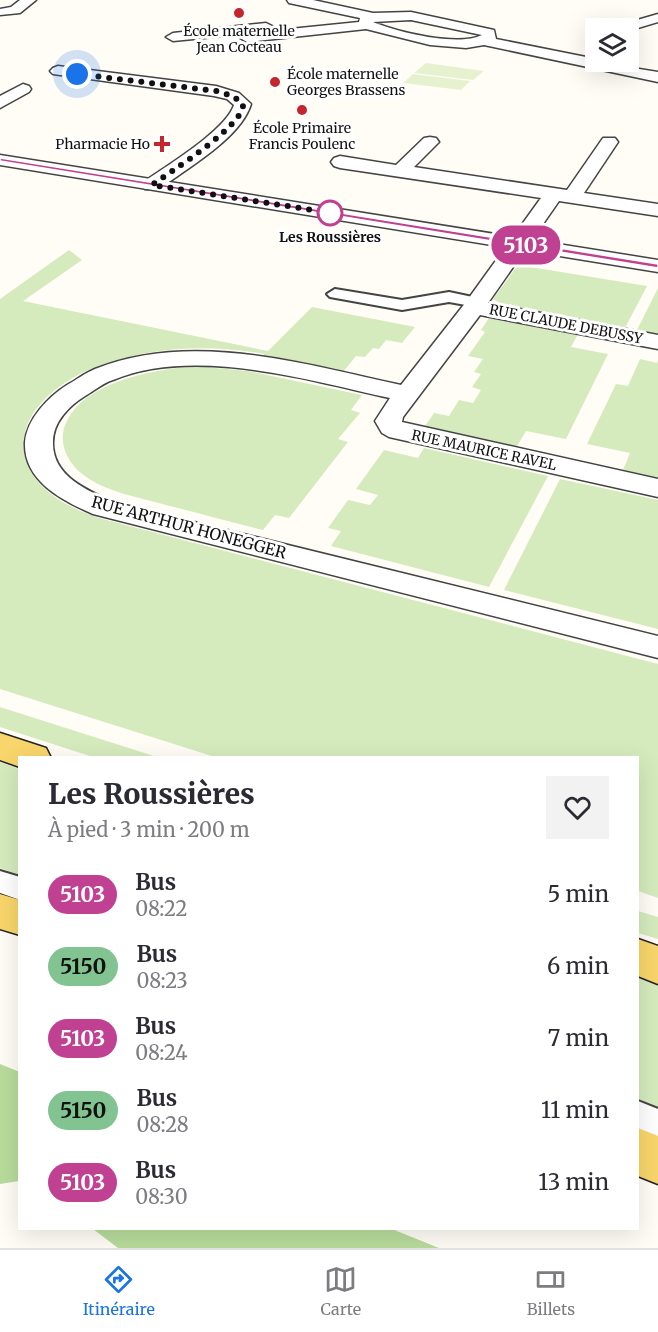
<!DOCTYPE html>
<html lang="fr">
<meta charset="utf-8">
<style>
body{margin:0;font-family:Merriweather,serif;background:#f2f2f3;color:#2b2b33;height:100vh;display:flex;flex-direction:column;font-size:22px;white-space:nowrap}
*{box-sizing:border-box;margin:0}
p{font-size:20px;color:#7c7c81}
.icon{flex:none;width:33px;height:33px;fill:none;stroke:currentColor;stroke-width:2;stroke-linecap:round;stroke-linejoin:round}
.map{position:relative;flex:1;overflow:hidden}
.details{position:absolute;left:18px;top:756px;width:621px;height:474px;display:flex;flex-direction:column;background:#fff;border-radius:0px;box-shadow:0 6px 24px #0002}
.details>*{flex:none}
.badge{padding:0 12px;border-radius:20px;font-size:21px;line-height:39px}
.fabs{position:absolute;left:585px;top:18px;display:grid;gap:12px}
.fabs a{display:grid;place-items:center;width:54px;height:54px;border-radius:0px;background:#fff;box-shadow:0 6px 24px #0002;font-size:30px}
.you{position:absolute;width:30px;height:30px;margin:-15px;border:4px solid #fff;border-radius:50%;background:#1a73e8;box-shadow:0 0 0 9px #1a73e833}
.map>.badge{position:absolute;translate:-50% -50%;box-shadow:0 0 0 3px #fff}
.round{display:grid;place-items:center;flex:none;width:63px;height:63px;border-radius:0px;background:#f2f2f3}
.overview{display:flex;align-items:center;justify-content:space-between;height:102px;padding:0 30px}
h1{font-size:28px;font-weight:800;line-height:45px}
ul{padding:0;list-style:none}
li{display:flex;align-items:center;gap:18px;height:72px;padding:0 30px}
li div{flex:1}
li b{display:block;font-size:22px}
li em{font-style:normal}
li .badge{min-width:66px;font-weight:700;text-align:center}
.tabs{display:flex;justify-content:space-around;align-items:center;height:84px;border-top:2px solid #e1e1e2;background:#fff;font-size:16px;color:#7c7c81}
.tabs a{display:grid;justify-items:center;gap:3px}
.tabs .on{color:#1a73e8}
.map>svg:first-child{display:block}
.green{fill:#d5ebbd}
.forest{fill:#b9dc9c}
.pitch{fill:#e6f2cf}
.lines{fill:none;stroke-linecap:round;stroke-linejoin:round}
.service-casing{stroke:#444;stroke-width:4}
.pedestrian-casing{stroke:#444;stroke-width:3}
.minor-casing{stroke:#444;stroke-width:3}
.tertiary-casing{stroke:#444;stroke-width:3}
.primary-casing{stroke:#222;stroke-width:3}
.service{fill:#fff;fill-rule:evenodd}
.pedestrian{fill:#fff;fill-rule:evenodd}
.minor{fill:#fff;fill-rule:evenodd}
.tertiary{fill:#fff;fill-rule:evenodd}
.primary{fill:#f9d66b;fill-rule:evenodd}
.line{fill:#c04191;stroke:#fff;stroke-width:1.5}
.walk{stroke:#111;stroke-width:6;stroke-dasharray:0 10.8}
.poi-dot{fill:#c4262e;stroke:#fff;stroke-width:2}
.stop-dot{fill:#fff;stroke:#c04191;stroke-width:3}
.labels{text-anchor:middle;dominant-baseline:central;stroke-width:6;stroke-linejoin:round;paint-order:stroke}
.far-poi-label{font-size:14px;fill:#111;stroke:#fff}
.far-stop-label{font-size:14px;font-weight:bold;fill:#111;stroke:#fff}
.far-street-label{font-size:14px;fill:#111;stroke:#fff}
.street-label{font-size:16px;fill:#111;stroke:#fff}
</style>
<div class="map">
<svg width="658" height="1248" viewBox="0 0 658 1248">
<rect width="100%" height="100%" fill="#fffdf5"/>
<g class="green">
<path d="M69,250L82,260L23,301L268,351L312,307L415,327L402,343L386,340L379,349L373,348L365,357L356,356L343,372L263,356L264,354C205,343 144,347 88,370C0,411 0,486 99,518L658,664V898L638,891V758L215,757L0,689V299Z"/>
<path d="M518,265L647,286L625,328L509,308L493,299Z"/>
<path d="M658,288V334L637,330Z"/>
<path d="M489,318L578,334L571,347L608,354L566,439L526,431L516,448L423,429L434,413L449,416L459,400L473,403L481,390L472,387L481,374L474,372L483,359L468,356L485,332L481,330Z"/>
<path d="M640,359L657,363L658,360V478L623,470L630,453L587,444L616,384L628,386Z"/>
<path d="M193,366L248,371L362,395L351,410L360,413L338,439L348,442L289,518L275,515L263,530C231,522 198,513 166,505C138,497 104,492 81,473C69,463 61,448 63,433C73,383 152,370 193,366Z"/>
<path d="M424,448L548,476L489,587L331,546L341,531L328,528L348,500L370,505L378,495L356,489L384,450L418,458Z"/>
<path d="M560,479L658,500V629L504,590Z"/>
<path d="M0,707L157,757H93L0,727Z"/>
<path d="M0,762L19,769V875L0,868Z"/>
<path d="M638,911L658,917V939L638,933Z"/>
<path d="M638,977L658,984V1110L638,1103Z"/>
</g>
<g class="forest">
<path d="M0,1064L20,1072L19,1181L0,1184Z"/>
<path d="M93,1229H392L439,1248H118Z"/>
</g>
<g class="pitch">
<path d="M426,63L484,71L473,80L414,73Z"/>
<path d="M413,74L470,81L461,90L403,83Z"/>
</g>
<g class="lines">
<g class="service-casing">
<g id="service">
<path d="M335,289L402,300L449,292L482,299L485,302L477,307L449,302L402,310L330,297L327,294Z"/>
<path d="M0,871L20,877V900L0,893Z"/>
<path d="M638,1101L658,1109V1141L638,1133Z"/>
</g>
</g>
<g class="pedestrian-casing">
<path id="pedestrian" d="M58,66L216,86L239,93L251,104C241,138 186,169 159,189H145L142,185L145,181C168,165 226,130 234,105L227,99L214,96L53,74L50,71L53,68Z"/>
</g>
<g class="minor-casing">
<g id="minor">
<path d="M20,0H36L20,13L0,15V9L11,7Z"/>
<path d="M287,0H313L373,13L411,12L494,30L496,39L596,59V62L658,72V82L484,45L466,48L430,45L366,29L247,42L235,35L173,41L166,37L173,33L266,23L280,30L359,22L360,18L289,3ZM411,20L477,34L482,35C458,47 397,32 373,22Z"/>
<path d="M658,14V22L628,31V28H618L620,25Z"/>
<path d="M23,84L29,86L31,89L29,92L0,108V96Z"/>
<path d="M430,137L436,138L439,142L414,167L567,190L603,138H615L618,142L584,193L658,204V216L559,201L488,303L658,335V349L480,315L403,417L402,422L658,479V497L389,437L382,433L375,421L390,398C307,380 195,346 113,380C103,383 94,391 85,396C69,406 53,422 53,442C52,476 87,490 113,502L658,636V658L93,514C63,501 23,481 25,442C27,419 48,397 67,385C76,380 85,373 95,369C192,330 303,364 401,385L466,302L541,198L340,168L334,166L331,162L334,158L340,156L396,165L424,138Z"/>
</g>
</g>
<g class="tertiary-casing">
<path id="tertiary" d="M0,155L658,260V272L0,165Z"/>
</g>
<g class="primary-casing">
<g id="primary">
<path d="M0,733L46,748L51,758H20V767L0,760Z"/>
<path d="M0,894L20,900V935L0,929Z"/>
<path d="M638,939L658,946V984L638,976Z"/>
<path d="M638,1128L658,1136V1184L638,1176Z"/>
</g>
</g>
<use href="#service" class="service"/>
<use href="#pedestrian" class="pedestrian"/>
<use href="#minor" class="minor"/>
<use href="#tertiary" class="tertiary"/>
<use href="#primary" class="primary"/>
</g>
<path class="line" d="M0,158L658,264V268L0,161Z"/>
<g class="lines">
<path class="walk" d="M77,74L216,91L233,96L243,104C245,125 170,172 152,185L332,213H330"/>
</g>
<g class="poi-dot">
<circle cx="239" cy="13" r="6"/>
<circle cx="275" cy="82" r="6"/>
<circle cx="302" cy="110" r="6"/>
<path d="M159 135h6v6h6v6h-6v6h-6v-6h-6v-6h6z"/>
</g>
<circle class="stop-dot" cx="330" cy="213" r="12"/>
<g class="labels">
<g class="far-poi-label">
<text x="239" y="31">École maternelle<tspan x="239" dy="16">Jean Cocteau</tspan></text>
<text x="287" y="74" text-anchor="start">École maternelle<tspan x="287" dy="16">Georges Brassens</tspan></text>
<text x="302" y="128">École Primaire<tspan x="302" dy="16">Francis Poulenc</tspan></text>
<text x="150" y="144" text-anchor="end">Pharmacie Ho</text>
</g>
<g class="far-stop-label">
<text x="330" y="237">Les Roussières</text>
</g>
<g class="far-street-label">
<text transform="translate(566 324) rotate(11)">RUE CLAUDE DEBUSSY</text>
<text transform="translate(484 450) rotate(12)">RUE MAURICE RAVEL</text>
</g>
<g class="street-label">
<text transform="translate(189 527) rotate(15)">RUE ARTHUR HONEGGER</text>
</g>
</g>
</svg>
<div class="fabs">
<a><svg class="icon" aria-label="layers" viewBox="0 0 24 24"><path d="M12 4l9 5-9 5-9-5zM3 14l9 5 9-5"/></svg></a>
</div>
<div class="you" style="left:77px;top:74px"></div>
<b class="badge" style="left:526px;top:245px;background:#c04191;color:#fff">5103</b>
<section class="details">
<div class="overview"><div><h1>Les Roussières</h1><p>À pied · 3 min · 200 m</p></div><a class="round"><svg class="icon" aria-label="heart" viewBox="0 0 24 24"><path d="M12 20l-8-8c-3-5 5-10 8-4 3-6 11-1 8 4z"/></svg></a></div>
<ul>
<li><span class="badge" style="background:#c04191;color:#fff">5103</span><div><b>Bus</b><p>08:22</p></div><em>5 min</em></li>
<li><span class="badge" style="background:#81c391;color:#111">5150</span><div><b>Bus</b><p>08:23</p></div><em>6 min</em></li>
<li><span class="badge" style="background:#c04191;color:#fff">5103</span><div><b>Bus</b><p>08:24</p></div><em>7 min</em></li>
<li><span class="badge" style="background:#81c391;color:#111">5150</span><div><b>Bus</b><p>08:28</p></div><em>11 min</em></li>
<li><span class="badge" style="background:#c04191;color:#fff">5103</span><div><b>Bus</b><p>08:30</p></div><em>13 min</em></li>
</ul>
</section>
</div>
<nav class="tabs">
<a class="on"><svg class="icon" aria-label="directions" viewBox="0 0 24 24"><path d="M12 3l9 9-9 9-9-9zM9 14v-3h6M13 9l2 2-2 2"/></svg>Itinéraire</a>
<a><svg class="icon" aria-label="map" viewBox="0 0 24 24"><path d="M3 6l6-2 6 2 6-2v14l-6 2-6-2-6 2zM9 4v14M15 6v14"/></svg>Carte</a>
<a><svg class="icon" aria-label="tickets" viewBox="0 0 24 24"><path d="M3 7h18v10H3zM15 7v10"/></svg>Billets</a>
</nav>
